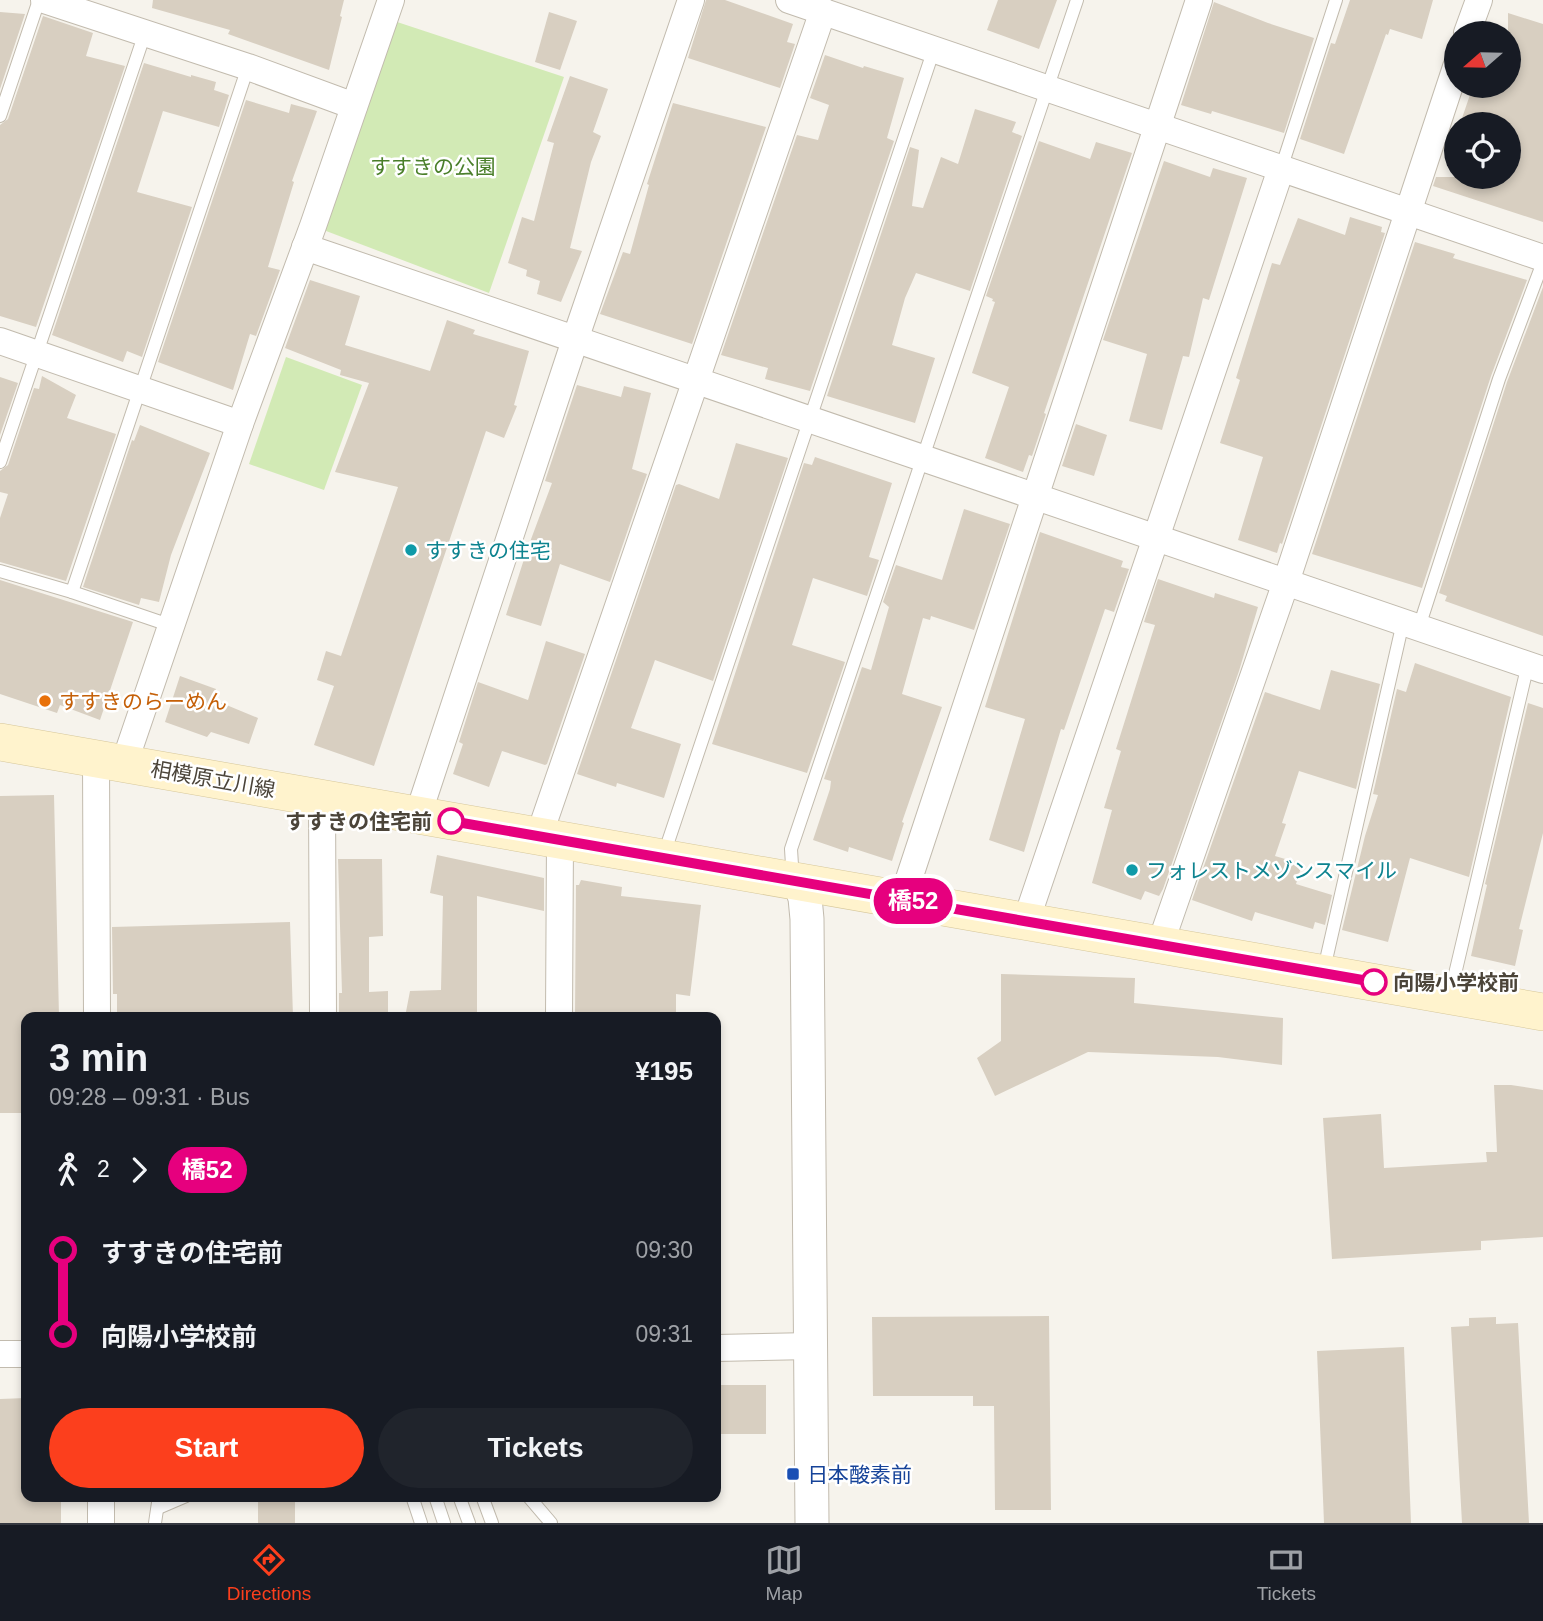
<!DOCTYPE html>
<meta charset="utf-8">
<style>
body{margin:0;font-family:Helvetica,"Noto Sans JP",sans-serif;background:#20242c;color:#f1f3f6;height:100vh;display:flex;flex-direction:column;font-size:26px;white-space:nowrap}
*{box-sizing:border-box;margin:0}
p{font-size:23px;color:#9ea1a6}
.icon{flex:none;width:38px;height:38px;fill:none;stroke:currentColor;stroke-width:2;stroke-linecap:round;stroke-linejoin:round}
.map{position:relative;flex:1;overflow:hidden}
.details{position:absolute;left:21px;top:1012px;width:700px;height:490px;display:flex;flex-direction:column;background:#171b24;border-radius:14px;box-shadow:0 4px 10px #0003}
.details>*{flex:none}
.badge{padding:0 14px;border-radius:23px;font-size:24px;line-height:46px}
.needle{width:46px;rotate:250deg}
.buttons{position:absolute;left:1444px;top:21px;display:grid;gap:14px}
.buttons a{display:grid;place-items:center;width:77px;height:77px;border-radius:50%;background:#171b24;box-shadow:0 4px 10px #0003;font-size:35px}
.map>.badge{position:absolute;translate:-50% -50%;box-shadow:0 0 0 4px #fff}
.legs{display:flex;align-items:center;gap:10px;height:77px;padding:0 28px;font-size:23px}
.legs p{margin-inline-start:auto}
.head{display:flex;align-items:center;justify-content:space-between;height:119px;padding:0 28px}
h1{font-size:38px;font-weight:600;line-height:52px}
.action{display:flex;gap:14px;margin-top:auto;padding:14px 28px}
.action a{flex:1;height:80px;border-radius:42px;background:#fc3f1d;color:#fff;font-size:28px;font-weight:600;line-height:80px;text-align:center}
.action a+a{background:#20242c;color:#f1f3f6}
ul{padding:0 28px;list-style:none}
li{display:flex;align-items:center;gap:24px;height:84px;font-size:26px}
li i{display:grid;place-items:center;width:10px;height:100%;margin:0 9px;background:currentColor}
li i::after{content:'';width:18px;height:18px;margin:-9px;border:5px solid;border-radius:50%;background:#171b24}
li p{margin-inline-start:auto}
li:first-child i{background:linear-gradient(#0000 50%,currentColor 0)}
li:last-child i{background:linear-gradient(currentColor 50%,#0000 0)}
.menu{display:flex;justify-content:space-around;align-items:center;height:98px;border-top:2px solid #363941;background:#171b24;font-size:19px;color:#9ea1a6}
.menu a{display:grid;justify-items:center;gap:4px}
.menu .on{color:#fc3f1d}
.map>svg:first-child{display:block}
.green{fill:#d2eab5}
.building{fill:#d8cfc1}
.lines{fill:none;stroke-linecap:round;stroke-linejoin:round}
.service-casing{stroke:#c2bbae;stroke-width:14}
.minor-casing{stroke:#c2bbae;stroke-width:28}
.tertiary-casing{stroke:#c2bbae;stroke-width:35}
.secondary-casing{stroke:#d6c79b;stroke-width:38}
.service{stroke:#fff;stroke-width:12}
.minor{stroke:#fff;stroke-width:26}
.tertiary{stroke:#fff;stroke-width:33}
.secondary{stroke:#fff3cd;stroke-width:37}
.line-1-casing{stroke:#fff;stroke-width:16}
.line-1{stroke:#e6007e;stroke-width:10}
.culture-dot{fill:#0f9aa8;stroke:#fff;stroke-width:2.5}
.food-dot{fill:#e8710a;stroke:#fff;stroke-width:2.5}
.stop-1-dot{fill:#fff;stroke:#e6007e;stroke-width:3.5}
.transit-dot{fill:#1a4fb4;stroke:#fff;stroke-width:2.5}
.labels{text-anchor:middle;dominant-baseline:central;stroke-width:5;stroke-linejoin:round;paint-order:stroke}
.park-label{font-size:21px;fill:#4a7f2a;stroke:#fff}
.culture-label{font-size:21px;fill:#0d838f;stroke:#fff;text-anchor:start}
.food-label{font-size:21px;fill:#c56008;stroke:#fff;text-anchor:start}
.street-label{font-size:21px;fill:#4b4439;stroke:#fff}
.stop-label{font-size:21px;font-weight:bold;fill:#4b4439;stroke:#fff;text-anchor:end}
.transit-label{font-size:21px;fill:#164399;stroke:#fff;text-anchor:start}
</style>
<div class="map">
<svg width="1543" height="1523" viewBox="0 0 1543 1523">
<rect width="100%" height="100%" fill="#f6f3ec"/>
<g class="green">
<path d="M385,18L564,77L489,293L313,226Z"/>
<path d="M286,357L362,385L324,490L249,464Z"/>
</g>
<g class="building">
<path d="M153,0H344L340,16L342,17L329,70L228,34L230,30L152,8Z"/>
<path d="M706,0H725L793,24L787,42L795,44L780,88L688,58Z"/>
<path d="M998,0H1057L1039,49L987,30Z"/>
<path d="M1350,0H1433L1422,39L1390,29L1388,35L1386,34L1344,154L1300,139L1331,43L1335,44Z"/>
<path d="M1214,2L1268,23L1314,38L1284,133L1212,111L1211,114L1181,105Z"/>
<path d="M0,12L25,14L0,89Z"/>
<path d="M549,12L577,21L560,70L535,62Z"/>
<path d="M1508,13L1543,24V222L1433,186L1436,177H1508V124H1460L1473,86H1508Z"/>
<path d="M43,16L93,33L86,56L125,66L36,327L0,316V125L8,119Z"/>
<path d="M825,55L863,68L864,66L904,78L887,138L894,141L810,391L765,379L768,368L721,355L797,135L818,140L829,105L810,98Z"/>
<path d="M144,63L191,77V75L216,82L214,90L229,95L219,127L163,111L137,192L192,207L142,357L127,351L123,362L52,335Z"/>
<path d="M570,76L608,89L593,132L601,136L591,162L570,248L582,251L561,302L537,294L540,281L526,276L527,270L508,263L522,217L534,221L554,143L547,141Z"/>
<path d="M246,100L289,113L291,104L317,111L292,181L294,182L268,267L280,270L256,336L250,334L233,390L158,362Z"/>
<path d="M673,103L766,127L692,344L600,314L623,252L630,254L649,185L647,184Z"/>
<path d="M975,109L1016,122L1012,132L1022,136L970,291L916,273L905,298L892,345L935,358L915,423L827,396L910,147L919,150L912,206L923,208L941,157L958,164Z"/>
<path d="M1039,141L1090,159L1096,142L1132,153L1044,413L1046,414L1032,456L1029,455L1023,472L985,458L1009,387L972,373L995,302L992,301L993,299L986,296Z"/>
<path d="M1164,161L1210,177L1213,168L1247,178L1209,300L1203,298L1189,357L1183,356L1162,430L1129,421L1147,354L1103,340Z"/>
<path d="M1350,217L1382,227L1381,232L1385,233L1282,544L1280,543L1277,553L1238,540L1263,457L1220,443L1240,380L1236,378L1272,263L1280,265L1298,218L1345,235Z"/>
<path d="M1415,242L1455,254L1453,258L1527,280L1491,376L1422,588L1312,554Z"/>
<path d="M310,280L360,296L345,345L430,371L447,320L475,330L473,334L529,351L514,405L517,406L504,438L486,431L374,766L314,745L334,686L317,680L326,651L341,656L398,487L335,472L369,383L340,375L341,370L285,348Z"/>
<path d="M1543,287V636L1445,601L1447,596L1439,593L1507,382Z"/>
<path d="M42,376L76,395L67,418L116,434L66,581L0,562V518L8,494L0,492V471L8,465L34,388L39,389Z"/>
<path d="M0,377L18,383L0,435Z"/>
<path d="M577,385L621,397L624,386L651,393L632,469L647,474L610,582L560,564L541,626L506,615L527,550L552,483L545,481Z"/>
<path d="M1076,424L1107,435L1094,476L1062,466Z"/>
<path d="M140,425L210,453L171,555L159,602L141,598L139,605L83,587L132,440L134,441Z"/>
<path d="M736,443L788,458L713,681L655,660L631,728L681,744L664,798L617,783L616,787L577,774L676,485L679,484L719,499Z"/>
<path d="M815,457L892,483L869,557L879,560L867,596L813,578L792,645L845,662L807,773L712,744L804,463L812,465Z"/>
<path d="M964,509L1010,524L974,630L931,616L930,620L923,618L902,694L942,707L902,822L904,823L892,861L849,847L848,852L813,840L830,789L831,781L824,779L862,667L871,670L889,607L883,602L896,565L942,580Z"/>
<path d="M1040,532L1123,561L1121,567L1129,569L1114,612L1105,609L1064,730L1061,729L1024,852L989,840L1025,719L985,707Z"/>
<path d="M1158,579L1214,598L1215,593L1258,607L1239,671L1163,889L1159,896L1145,891L1141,900L1092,883L1112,810L1104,808L1121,751L1116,749L1155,625L1144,622Z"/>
<path d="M0,580L133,622L100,720L60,705L57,713L0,694Z"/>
<path d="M546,641L585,654L547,764L545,765L502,751L489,787L453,774L463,744L459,742L478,682L528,700Z"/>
<path d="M1415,663L1511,697L1469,877L1410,858L1388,942L1342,930L1365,836L1378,795L1373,794L1397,689L1406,692Z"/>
<path d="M1331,670L1380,684L1356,789L1299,771L1282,823L1286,824L1275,856L1302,864L1296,884L1332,895L1325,925L1315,922L1313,929L1255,912L1252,921L1192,900L1265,692L1320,710Z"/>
<path d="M180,676L216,689L212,699L258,718L249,744L211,732L207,737L165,722Z"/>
<path d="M1528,703L1543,708V833L1519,929L1523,930L1515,966L1471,956L1487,885L1485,884Z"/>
<path d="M54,795L59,1017H26V1113H0V796Z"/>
<path d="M437,855L544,878V911L477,896V1017H405L410,991L441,990L443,896L430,893Z"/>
<path d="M338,859H382L383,936L369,937V992L388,991V1017H339V993H342Z"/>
<path d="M581,880L622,887L621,896L701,905L690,996L676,994V1017H575L576,885H579Z"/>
<path d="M290,922L293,1017H125V1013H117V994H113L112,927Z"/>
<path d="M1001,974L1135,978L1134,1003L1283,1018L1282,1065L1218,1057L1088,1052L995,1096L977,1058L1001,1041Z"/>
<path d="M1494,1085H1511L1543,1090V1237L1481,1241V1250L1332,1259L1323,1118L1381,1114L1384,1168L1487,1162L1486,1152H1497Z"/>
<path d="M1049,1316L1051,1510H995L994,1406H973V1396H873L872,1317Z"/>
<path d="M1496,1317V1324L1518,1323L1529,1523H1462L1451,1327L1469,1326V1318Z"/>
<path d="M1404,1347L1411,1523H1324L1317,1351Z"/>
<rect x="716" y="1385" width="50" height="49"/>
<path d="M26,1398V1496H61V1523H0V1399Z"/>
<rect x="258" y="1496" width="37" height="27"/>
</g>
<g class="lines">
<g class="service-casing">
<g id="service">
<path d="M0,116L39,0"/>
<path d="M1281,169L1336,0"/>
<path d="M0,462L145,33"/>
<path d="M0,571L72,592L172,626"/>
<path d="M72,592L248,67"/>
<path d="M1419,627L1499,379L1543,262"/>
<path d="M664,854L934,49"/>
<path d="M797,876L792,865L791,849L1077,0"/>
<path d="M1324,969L1403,622"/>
<path d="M1451,991L1528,664"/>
<path d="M412,1496L421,1523"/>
<path d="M435,1496L444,1523"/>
<path d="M459,1496L469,1523"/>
<path d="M482,1496L492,1523"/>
<path d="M528,1496L551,1523"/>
<path d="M158,1508L186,1496"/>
<path d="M155,1523L159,1496"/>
</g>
</g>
<g class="minor-casing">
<g id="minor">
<path d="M44,0L248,67L354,106"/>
<path d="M789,0L1543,258"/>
<path d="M1467,33L1479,0"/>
<path d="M305,247L1543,670"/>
<path d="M0,341L240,424"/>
<path d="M96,758L97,1017"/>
<path d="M124,764L240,424L313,226L391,0"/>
<path d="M322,798L323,1017"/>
<path d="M418,815L579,328L691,0"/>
<path d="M539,836L823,11"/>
<path d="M902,900L1199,0"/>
<path d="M1026,921L1281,169"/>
<path d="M1160,945L1286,582L1456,67"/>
<path d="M559,1017L560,840"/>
<path d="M716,1348L811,1346"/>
<path d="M0,1354H26"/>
<path d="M101,1496V1523"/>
</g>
</g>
<g class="tertiary-casing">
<path id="tertiary" d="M800,883L805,898L807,919L812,1523"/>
</g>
<g class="secondary-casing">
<path id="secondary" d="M0,742L1543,1012"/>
</g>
<use href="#service" class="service"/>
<use href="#minor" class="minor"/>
<use href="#tertiary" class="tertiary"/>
<use href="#secondary" class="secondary"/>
</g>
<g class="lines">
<g class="line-1-casing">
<path id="line-1" d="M451,821L1374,982"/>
</g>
<use href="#line-1" class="line-1"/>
</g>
<g class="culture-dot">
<circle cx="411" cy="550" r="7"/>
<circle cx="1132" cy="870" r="7"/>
</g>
<circle class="food-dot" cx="45" cy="701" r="7"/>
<g class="stop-1-dot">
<circle cx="451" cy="821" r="12"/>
<circle cx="1374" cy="982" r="12"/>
</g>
<rect class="transit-dot" x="786" y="1467" width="14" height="14" rx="3.5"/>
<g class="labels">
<g class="park-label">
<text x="433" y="166">すすきの公園</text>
</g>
<g class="culture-label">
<text x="425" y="550">すすきの住宅</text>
<text x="1146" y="870">フォレストメゾンスマイル</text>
</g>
<g class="food-label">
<text x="59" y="701">すすきのらーめん</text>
</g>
<g class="street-label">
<text transform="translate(213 779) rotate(10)">相模原立川線</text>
</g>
<g class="stop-label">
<text x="432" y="821">すすきの住宅前</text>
<text x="1393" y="982" text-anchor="start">向陽小学校前</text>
</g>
<g class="transit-label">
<text x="807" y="1474">日本酸素前</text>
</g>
</g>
</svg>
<div class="buttons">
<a><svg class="needle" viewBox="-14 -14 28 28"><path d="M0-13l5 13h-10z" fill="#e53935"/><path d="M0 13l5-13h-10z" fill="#9ea1a6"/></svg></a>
<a><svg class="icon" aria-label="locate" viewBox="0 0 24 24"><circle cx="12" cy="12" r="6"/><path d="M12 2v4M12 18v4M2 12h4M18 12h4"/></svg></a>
</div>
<b class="badge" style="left:913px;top:901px;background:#e6007e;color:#fff">橋52</b>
<section class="details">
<div class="head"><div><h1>3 min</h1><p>09:28 – 09:31 · Bus</p></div><b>¥195</b></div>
<div class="legs"><svg class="icon" aria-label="walk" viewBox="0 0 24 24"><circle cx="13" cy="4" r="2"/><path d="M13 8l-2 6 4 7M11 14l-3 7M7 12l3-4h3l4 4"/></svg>2<svg class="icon" aria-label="forward" viewBox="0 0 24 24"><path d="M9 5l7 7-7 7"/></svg><b class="badge" style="background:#e6007e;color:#fff">橋52</b></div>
<ul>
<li><i style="color:#e6007e"></i><b>すすきの住宅前</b><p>09:30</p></li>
<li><i style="color:#e6007e"></i><b>向陽小学校前</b><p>09:31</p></li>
</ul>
<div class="action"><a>Start</a><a>Tickets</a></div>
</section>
</div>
<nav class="menu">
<a class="on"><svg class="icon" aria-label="directions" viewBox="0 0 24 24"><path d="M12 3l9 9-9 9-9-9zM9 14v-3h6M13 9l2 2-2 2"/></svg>Directions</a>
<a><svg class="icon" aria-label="map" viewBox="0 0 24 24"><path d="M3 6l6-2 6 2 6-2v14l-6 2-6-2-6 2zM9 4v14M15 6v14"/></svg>Map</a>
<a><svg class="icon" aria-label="tickets" viewBox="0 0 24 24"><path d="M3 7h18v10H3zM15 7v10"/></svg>Tickets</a>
</nav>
